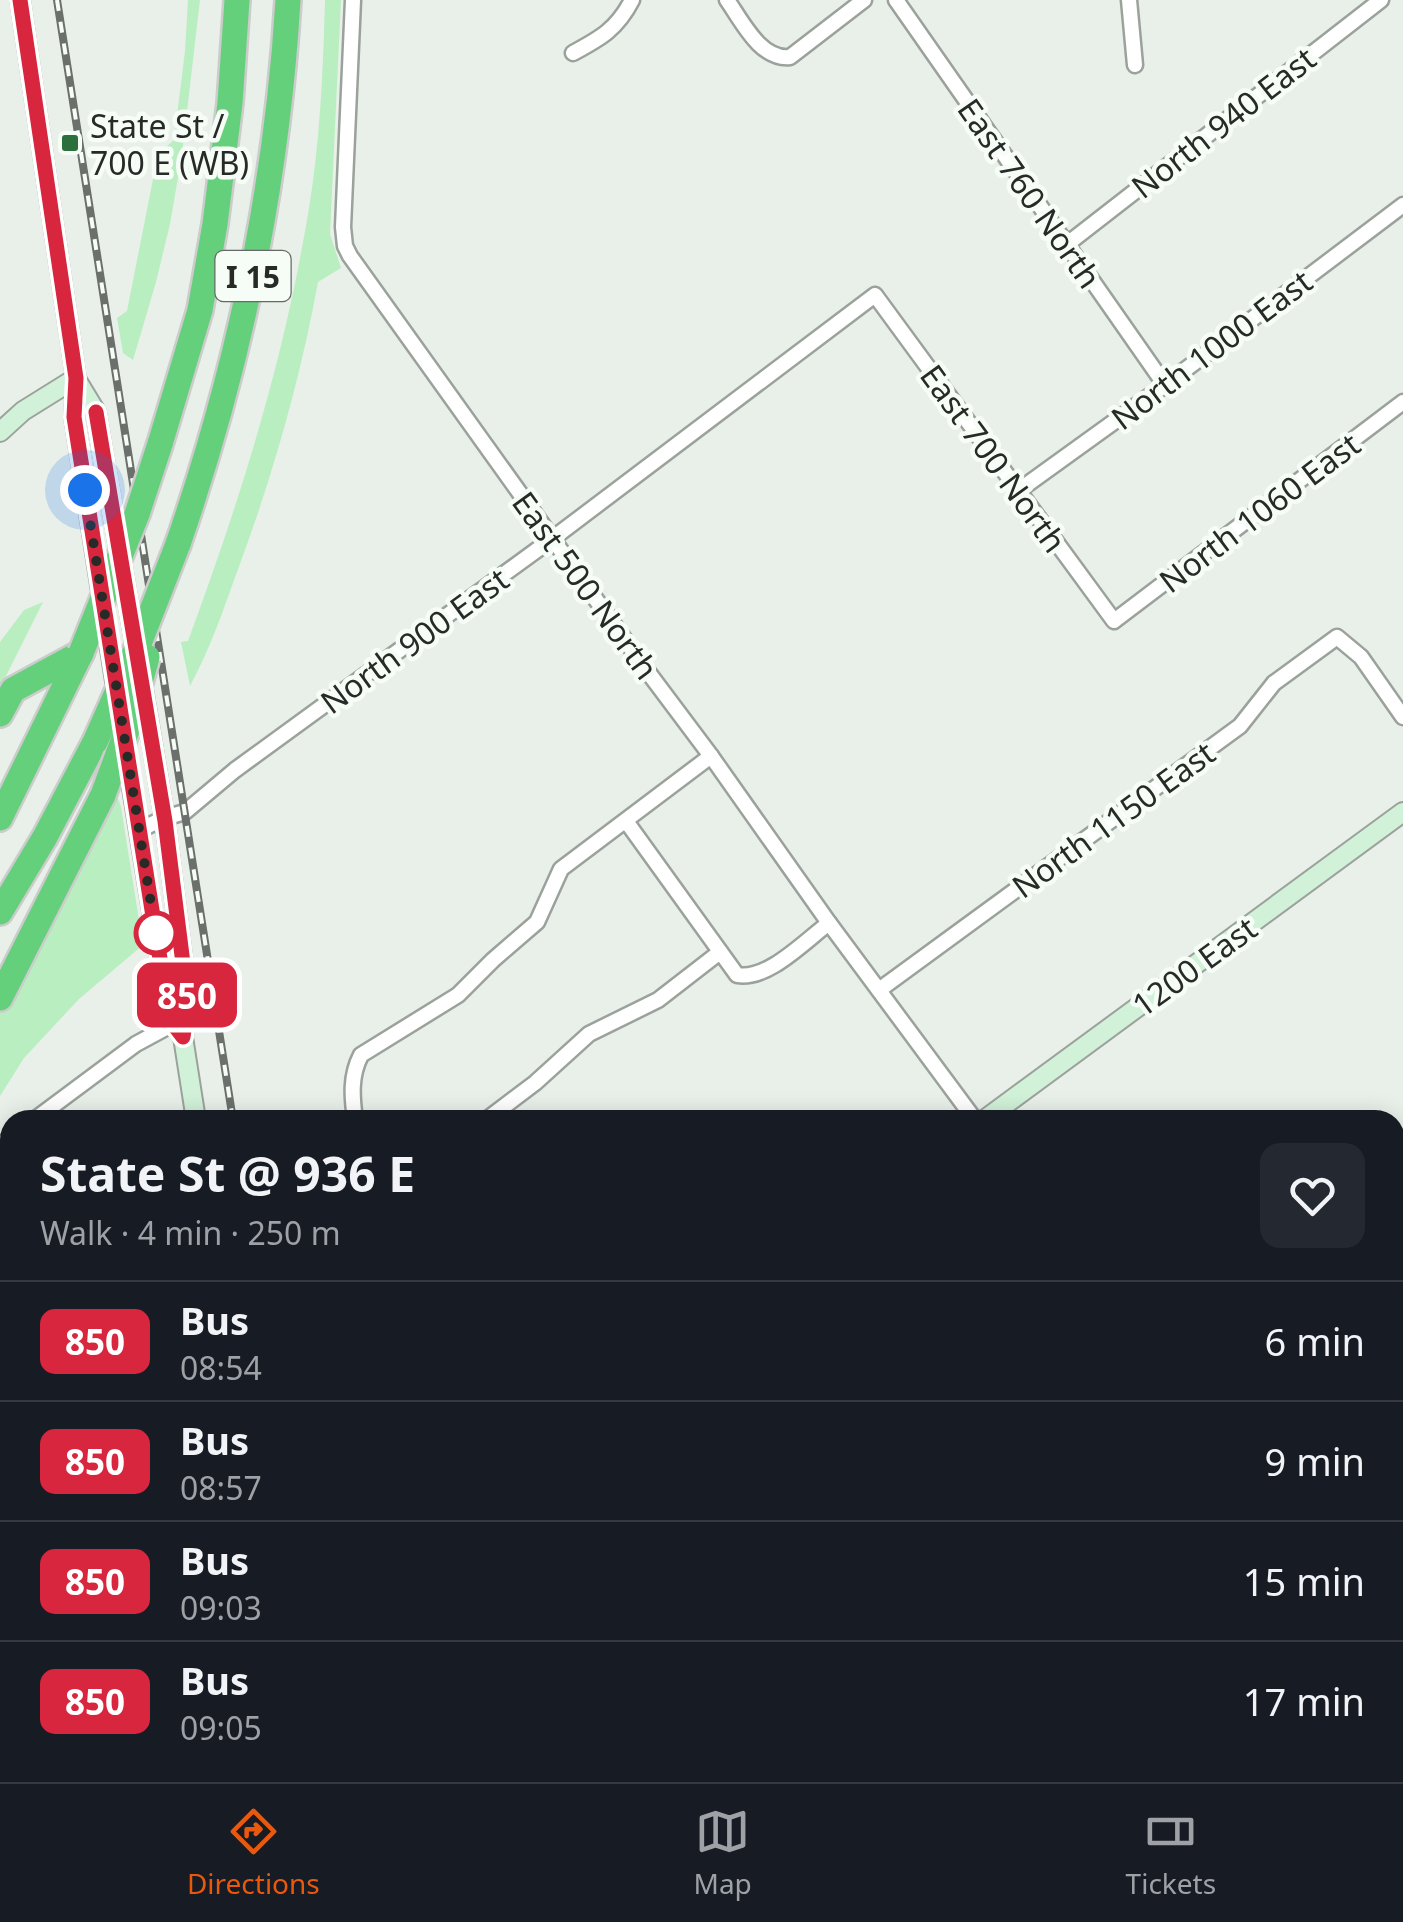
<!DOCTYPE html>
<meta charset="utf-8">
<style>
body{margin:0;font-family:"Noto Sans",sans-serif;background:#242831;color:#f1f3f6;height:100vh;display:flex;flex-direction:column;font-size:38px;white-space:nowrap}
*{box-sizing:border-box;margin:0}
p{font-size:32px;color:#9ea1a6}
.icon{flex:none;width:55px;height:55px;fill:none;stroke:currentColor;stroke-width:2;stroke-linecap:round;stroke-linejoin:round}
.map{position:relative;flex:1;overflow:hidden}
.panel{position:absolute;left:0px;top:1110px;width:1405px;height:672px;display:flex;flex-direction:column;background:#171b24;border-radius:30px 30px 0 0;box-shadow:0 5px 25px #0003}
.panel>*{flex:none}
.badge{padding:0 20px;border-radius:15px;font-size:35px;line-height:65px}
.you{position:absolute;width:50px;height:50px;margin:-25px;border:8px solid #fff;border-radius:50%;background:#1a73e8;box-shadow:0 0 0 15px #1a73e833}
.map>.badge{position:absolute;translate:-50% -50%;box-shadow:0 0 0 5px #fff}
.round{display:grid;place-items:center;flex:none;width:105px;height:105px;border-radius:20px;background:#242831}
.headline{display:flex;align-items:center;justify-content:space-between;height:170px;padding:0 40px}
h1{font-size:48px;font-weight:700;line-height:75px}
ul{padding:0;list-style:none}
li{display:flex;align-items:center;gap:30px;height:120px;padding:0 40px;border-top:2px solid #363941}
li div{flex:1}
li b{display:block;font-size:38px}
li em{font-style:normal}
li .badge{min-width:110px;font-weight:700;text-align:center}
.tab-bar{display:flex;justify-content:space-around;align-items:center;height:140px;border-top:2px solid #363941;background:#171b24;font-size:28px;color:#9ea1a6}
.tab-bar a{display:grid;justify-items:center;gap:5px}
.tab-bar .current{color:#ea580c}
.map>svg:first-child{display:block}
.green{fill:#b9eec0}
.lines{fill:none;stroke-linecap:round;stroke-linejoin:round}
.minor-casing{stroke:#9ba19b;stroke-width:19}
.secondary-casing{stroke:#9ba19b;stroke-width:22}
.motorway-casing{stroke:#cbcccb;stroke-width:30}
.minor{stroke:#fff;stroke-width:14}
.secondary{stroke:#d1f1d8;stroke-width:18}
.motorway{stroke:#65d07c;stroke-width:25}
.rail-casing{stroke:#6c706c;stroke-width:8}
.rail{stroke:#f6fdf7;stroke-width:4;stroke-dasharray:11;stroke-linecap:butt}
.motorway-bridge-casing{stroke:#cbcccb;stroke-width:30;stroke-linecap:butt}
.motorway-bridge{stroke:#65d07c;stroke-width:25}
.line-casing{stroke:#fff;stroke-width:22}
.line{stroke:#d7263d;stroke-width:15}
.walk{stroke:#272a27;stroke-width:10;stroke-dasharray:0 18}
.poi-dot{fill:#2b703c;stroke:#f6fdf7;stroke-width:4}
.stop-dot{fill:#fff;stroke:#d7263d;stroke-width:5}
.labels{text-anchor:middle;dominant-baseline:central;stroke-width:9;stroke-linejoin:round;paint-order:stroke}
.shield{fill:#f6fdf7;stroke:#656965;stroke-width:2.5}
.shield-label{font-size:30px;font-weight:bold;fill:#272a27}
.street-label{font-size:32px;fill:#272a27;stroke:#f6fdf7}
.poi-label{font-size:32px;fill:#272a27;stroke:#f6fdf7;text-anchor:start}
</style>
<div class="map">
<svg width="1403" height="1782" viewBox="0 0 1403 1782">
<rect width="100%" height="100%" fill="#e9f0e9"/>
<g class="green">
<path d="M188,0H200L182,154L170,224L156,282L133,360L123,353L117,318L127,311L158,154L174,140L185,51Z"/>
<path d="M325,0H341L330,234L341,268L318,282C300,381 272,478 237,572C223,611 210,649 190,686L181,642L188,641C240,500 283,364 308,214C320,144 323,71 325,0Z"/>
<path d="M43,602L0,688V642L24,610Z"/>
<path d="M115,790L121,807L143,945L79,999L24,1058L0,1096V1013L82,846Z"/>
</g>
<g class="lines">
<g class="minor-casing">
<g id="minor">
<path d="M353,0L343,227L345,246L350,256L645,668L711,756L829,923L975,1120"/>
<path d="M727,0C742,21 760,60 790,57L864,0"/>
<path d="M896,0L1165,385"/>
<path d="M1129,0L1135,65"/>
<path d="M573,53C601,38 617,29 632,0"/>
<path d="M1066,245L1381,0"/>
<path d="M1018,491L1165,385L1403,205"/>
<path d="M626,821L737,975C767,981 805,941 829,923"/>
<path d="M138,831L164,818L185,812L235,770L552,539L875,295L1114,621L1403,402"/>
<path d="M879,990L1240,726L1274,683L1337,637L1361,657L1403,717"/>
<path d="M34,1120L136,1044L173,1024L179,1016"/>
<path d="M355,1120C352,1097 350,1076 361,1055L458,995L493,960L537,922L561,869L711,756"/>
<path d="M486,1120L535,1083L589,1034L658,1000L720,952"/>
<path d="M0,1145L10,1138"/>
<path d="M1395,1244L1403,1238"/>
<path d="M1395,1407L1403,1418"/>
<path d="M1395,1616L1403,1610"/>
<path d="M1395,1678L1403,1689"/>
<path d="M0,1761L10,1757"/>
<path d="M1269,1772L1276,1782"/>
<path d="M1011,1782L1025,1772"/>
</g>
</g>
<g class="secondary-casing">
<g id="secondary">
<path d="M20,0L76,378L74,417L117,694"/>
<path d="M76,379L96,412L136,649"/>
<path d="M0,432L23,411L76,378"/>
<path d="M143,689L165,821L188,1003L183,1037L196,1120"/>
<path d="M125,745L158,948L173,1024L183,1037"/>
<path d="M984,1120L1403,812"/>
<path d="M300,1772L301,1782"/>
<path d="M518,1772L519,1782"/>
</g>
</g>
<g class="motorway-casing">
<g id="motorway">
<path d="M160,444L200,310L215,224L230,103L237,0"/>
<path d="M178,544C239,367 277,186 288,0"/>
<path d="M0,714L13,690L81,653"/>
<path d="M0,818L81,653"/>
<path d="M0,912L45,837L95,742"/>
<path d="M0,998L103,795"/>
</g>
</g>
<use href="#minor" class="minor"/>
<use href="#secondary" class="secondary"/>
<use href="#motorway" class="motorway"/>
<g class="rail-casing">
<g id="rail">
<path d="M57,0L233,1120"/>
<path d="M334,1772L335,1782"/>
</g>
</g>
<use href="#rail" class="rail"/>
<g class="motorway-bridge-casing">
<g id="motorway-bridge">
<path d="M81,653L137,514L160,444"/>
<path d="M95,742L140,641L178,544"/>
<path d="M103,795L127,730L147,657"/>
</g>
</g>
<use href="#motorway-bridge" class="motorway-bridge"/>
</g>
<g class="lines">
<g class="line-casing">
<path id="line" d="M20,0L76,378L74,417L158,948L173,1024L183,1037L188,1003L165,821L96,412"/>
</g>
<use href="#line" class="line"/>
<path class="walk" d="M85,490L158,948L156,933"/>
</g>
<rect class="poi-dot" x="60" y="133" width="20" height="20" rx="5"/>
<circle class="stop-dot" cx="156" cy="933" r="20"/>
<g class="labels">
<rect class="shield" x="215.5" y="251" width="75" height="50" rx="8"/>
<g class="shield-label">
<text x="253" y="276">I 15</text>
</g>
<g class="street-label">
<text transform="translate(1223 122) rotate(-38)">North 940 East</text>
<text transform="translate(1030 193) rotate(55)">East 760 North</text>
<text transform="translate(1211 349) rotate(-37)">North 1000 East</text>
<text transform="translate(994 458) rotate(54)">East 700 North</text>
<text transform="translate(1259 512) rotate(-37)">North 1060 East</text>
<text transform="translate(586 585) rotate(54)">East 500 North</text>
<text transform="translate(414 640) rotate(-36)">North 900 East</text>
<text transform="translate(1113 819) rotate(-36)">North 1150 East</text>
<text transform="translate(1194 966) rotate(-36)">1200 East</text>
</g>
<g class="poi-label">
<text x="90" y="125">State St /<tspan x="90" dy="37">700 E (WB)</tspan></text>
</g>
</g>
</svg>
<div class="you" style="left:85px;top:490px"></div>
<b class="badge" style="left:187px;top:995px;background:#d7263d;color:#fff">850</b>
<section class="panel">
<div class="headline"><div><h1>State St @ 936 E</h1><p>Walk · 4 min · 250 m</p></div><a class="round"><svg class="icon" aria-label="heart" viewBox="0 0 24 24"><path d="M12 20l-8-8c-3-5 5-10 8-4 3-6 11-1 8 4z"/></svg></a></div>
<ul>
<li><span class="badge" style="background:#d7263d;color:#fff">850</span><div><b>Bus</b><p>08:54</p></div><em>6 min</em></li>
<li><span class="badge" style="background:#d7263d;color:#fff">850</span><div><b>Bus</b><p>08:57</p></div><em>9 min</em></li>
<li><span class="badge" style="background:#d7263d;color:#fff">850</span><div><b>Bus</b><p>09:03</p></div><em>15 min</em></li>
<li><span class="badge" style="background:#d7263d;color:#fff">850</span><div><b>Bus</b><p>09:05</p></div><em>17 min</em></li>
</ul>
</section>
</div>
<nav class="tab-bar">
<a class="current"><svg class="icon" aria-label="directions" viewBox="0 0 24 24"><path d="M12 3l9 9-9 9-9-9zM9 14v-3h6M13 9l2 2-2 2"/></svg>Directions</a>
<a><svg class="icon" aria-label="map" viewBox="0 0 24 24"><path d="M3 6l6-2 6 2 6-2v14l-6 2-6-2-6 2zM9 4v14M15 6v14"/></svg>Map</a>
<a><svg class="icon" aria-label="tickets" viewBox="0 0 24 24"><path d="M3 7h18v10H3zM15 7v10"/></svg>Tickets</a>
</nav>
